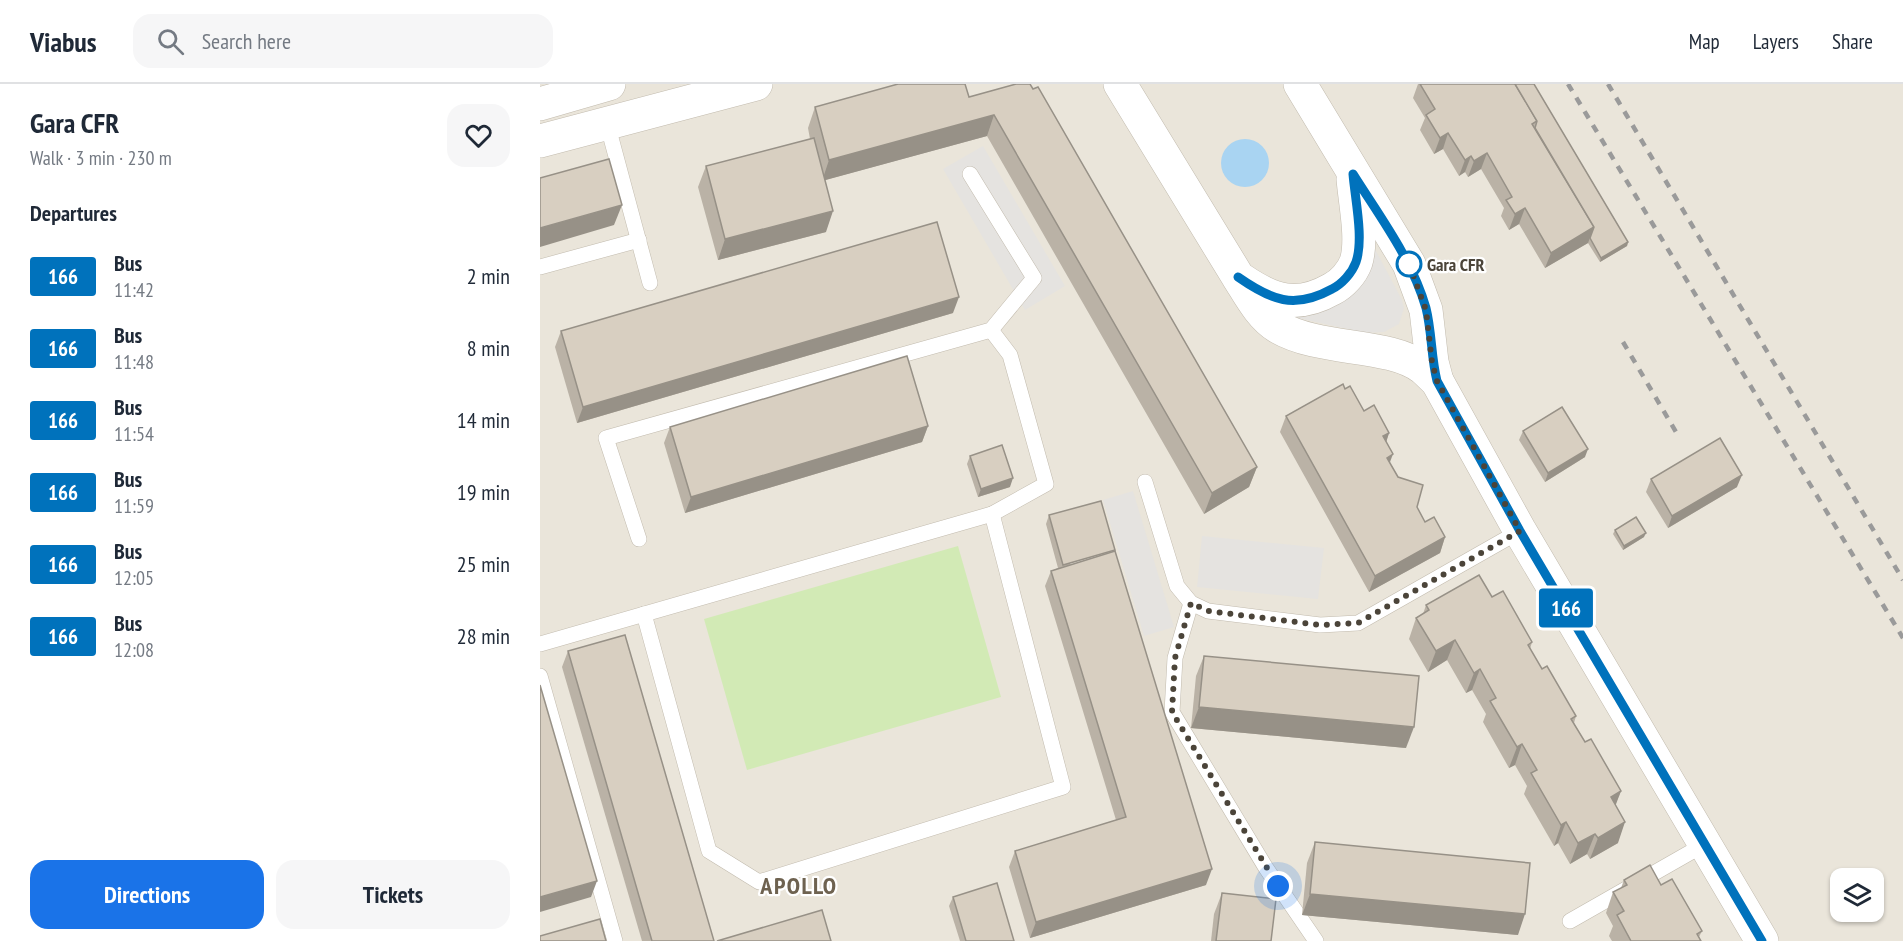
<!DOCTYPE html>
<meta charset="utf-8">
<style>
body{margin:0;font-family:"PT Sans Narrow",sans-serif;background:#f6f6f7;color:#1f2937;height:100vh;display:flex;flex-direction:column;font-size:22px;white-space:nowrap}
*{box-sizing:border-box;margin:0}
p{font-size:20px;color:#747a83}
.icon{flex:none;width:33px;height:33px;fill:none;stroke:currentColor;stroke-width:2;stroke-linecap:round;stroke-linejoin:round}
.map{position:relative;flex:1;overflow:hidden}
.details{display:flex;flex-direction:column;background:#fff;width:540px}
.details>*{flex:none}
.badge{padding:0 12px;border-radius:4px;font-size:21px;line-height:39px}
.fabs{position:absolute;left:1290px;top:784px;display:grid;gap:12px}
.fabs a{display:grid;place-items:center;width:54px;height:54px;border-radius:12px;background:#fff;box-shadow:0 2px 4px #0004;font-size:30px}
.you{position:absolute;width:30px;height:30px;margin:-15px;border:4px solid #fff;border-radius:50%;background:#1a73e8;box-shadow:0 0 0 9px #1a73e833}
.map>.badge{position:absolute;translate:-50% -50%;box-shadow:0 0 0 3px #fff}
h2{padding:0 30px;font-size:22px;line-height:54px}
.round{display:grid;place-items:center;flex:none;width:63px;height:63px;border-radius:18px;background:#f6f6f7}
.overview{display:flex;align-items:center;justify-content:space-between;height:102px;padding:0 30px}
h1{font-size:28px;font-weight:600;line-height:45px}
.cta{display:flex;gap:12px;margin-top:auto;padding:12px 30px}
.cta a{flex:1;height:69px;border-radius:18px;background:#1a73e8;color:#fff;font-size:24px;font-weight:600;line-height:69px;text-align:center}
.cta a+a{background:#f6f6f7;color:#1f2937}
ul{padding:0;list-style:none}
li{display:flex;align-items:center;gap:18px;height:72px;padding:0 30px}
li div{flex:1}
li b{display:block;font-size:22px}
li em{font-style:normal}
li .badge{min-width:66px;font-weight:700;text-align:center}
header{display:flex;align-items:center;gap:36px;box-sizing:border-box;height:84px;padding:0 30px;background:#fff;border-bottom:2px solid #e0e1e3}
header strong{font-size:28px}
nav{display:flex;gap:33px;margin-inline-start:auto;font-size:21px}
.search{width:420px;height:54px;background:#f6f6f7;display:flex;align-items:center;gap:15px;box-sizing:border-box;padding:0 21px;border-radius:18px;color:#747a83;font-size:22px}
main{display:flex;flex:1;min-height:0}
.map>svg:first-child{display:block}
.residential{fill:#eae5da;fill-rule:evenodd}
.green{fill:#d2eab5}
.parking{fill:#e5e3e0}
.water{fill:#a9d4f2}
.lines{fill:none;stroke-linecap:round;stroke-linejoin:round}
.service-casing{stroke:#c2bbae;stroke-width:16}
.tertiary-casing{stroke:#c2bbae;stroke-width:34}
.service{stroke:#fff;stroke-width:15}
.tertiary{stroke:#fff;stroke-width:33}
.rail{stroke:#9a9a9a;stroke-width:4.5;stroke-dasharray:8 8;stroke-linecap:butt}
.wall{fill:#bab2a6}
.shaded-wall{fill:#979187}
.building{fill:#d8cfc1;stroke:#979187;stroke-width:1.5}
.line-casing{stroke:#fff;stroke-width:14}
.line{stroke:#0072bc;stroke-width:9}
.walk{stroke:#4b4439;stroke-width:6;stroke-dasharray:0 10.8}
.stop-dot{fill:#fff;stroke:#0072bc;stroke-width:3}
.labels{text-anchor:middle;dominant-baseline:central;stroke-width:4.5;stroke-linejoin:round;paint-order:stroke}
.stop-label{font-size:18px;font-weight:bold;fill:#4b4439;stroke:#fff;text-anchor:start}
.district-label{font-size:24px;font-weight:bold;letter-spacing:1.5px;fill:#6e6250;stroke:#fff}
</style>
<header>
<strong>Viabus</strong>
<div class="search"><svg class="icon" aria-label="search" viewBox="0 0 24 24"><circle cx="10" cy="10" r="6"/><path d="M15 15l6 6"/></svg>Search here</div>
<nav><a>Map</a><a>Layers</a><a>Share</a></nav>
</header>
<main>
<section class="details">
<div class="overview"><div><h1>Gara CFR</h1><p>Walk · 3 min · 230 m</p></div><a class="round"><svg class="icon" aria-label="heart" viewBox="0 0 24 24"><path d="M12 20l-8-8c-3-5 5-10 8-4 3-6 11-1 8 4z"/></svg></a></div>
<h2>Departures</h2>
<ul>
<li><span class="badge" style="background:#0072bc;color:#fff">166</span><div><b>Bus</b><p>11:42</p></div><em>2 min</em></li>
<li><span class="badge" style="background:#0072bc;color:#fff">166</span><div><b>Bus</b><p>11:48</p></div><em>8 min</em></li>
<li><span class="badge" style="background:#0072bc;color:#fff">166</span><div><b>Bus</b><p>11:54</p></div><em>14 min</em></li>
<li><span class="badge" style="background:#0072bc;color:#fff">166</span><div><b>Bus</b><p>11:59</p></div><em>19 min</em></li>
<li><span class="badge" style="background:#0072bc;color:#fff">166</span><div><b>Bus</b><p>12:05</p></div><em>25 min</em></li>
<li><span class="badge" style="background:#0072bc;color:#fff">166</span><div><b>Bus</b><p>12:08</p></div><em>28 min</em></li>
</ul>
<div class="cta"><a>Directions</a><a>Tickets</a></div>
</section>
<div class="map">
<svg width="1363" height="857" viewBox="0 0 1363 857">
<rect width="100%" height="100%" fill="#f6f3ec"/>
<path class="residential" d="M0,0H1363V857H0ZM1300,795H1334V828H1300Z"/>
<path class="green" d="M418,462L461,613L207,686L164,535Z"/>
<g class="parking">
<path d="M443,62L525,202L485,226L403,85Z"/>
<path d="M828,152L862,216L864,224L859,240L844,248L826,249L744,231Z"/>
<path d="M593,407L634,543L604,552L563,416Z"/>
<path d="M662,452L784,464L778,515L657,503Z"/>
</g>
<circle class="water" cx="705" cy="79" r="24"/>
<g class="lines">
<g class="service-casing">
<g id="service">
<path d="M67,39L110,199"/>
<path d="M0,183L99,156"/>
<path d="M605,398L637,502L651,519L668,527L780,541L818,539L980,447"/>
<path d="M99,455L66,354L451,246L494,194L430,90"/>
<path d="M651,519L635,574L632,628L726,784L776,857"/>
<path d="M104,530L169,767L219,798L523,703L452,430"/>
<path d="M0,560L452,430L506,400L470,271L451,246"/>
<path d="M0,592L75,857"/>
<path d="M1030,837L1165,760"/>
</g>
</g>
<g class="tertiary-casing">
<g id="tertiary">
<path d="M580,0L698,193C709,210 720,232 738,243C781,268 848,258 883,284C888,288 892,293 897,297"/>
<path d="M760,0L869,180L886,226L892,278L897,297L980,447L1222,857"/>
<path d="M0,20L69,0"/>
<path d="M0,57L216,0"/>
<path d="M702,196C733,217 757,225 792,205C802,200 812,189 816,178C823,156 815,119 813,95"/>
</g>
</g>
<use href="#service" class="service"/>
<use href="#tertiary" class="tertiary"/>
<g class="rail">
<path d="M1028,0L1363,554"/>
<path d="M1068,0L1363,496"/>
<path d="M1083,258L1136,348"/>
</g>
</g>
<g class="wall">
<path d="M476,0L717,383L709,403L664,430L447,52L285,96L286,148L178,176L158,103L166,82L270,55L268,44L275,23L429,13Z"/>
<path d="M878,0H994L1088,158L1087,162L1060,178L1048,159L1005,184L979,140L969,146L961,132L964,124L941,85L928,93L925,88L919,92L903,65L894,70L880,46L885,34L873,14Z"/>
<path d="M413,229L37,339L15,263L21,247Z"/>
<path d="M805,305L824,327L849,349L846,358L850,379L885,438L905,453L900,469L829,508L740,348L746,332Z"/>
<path d="M388,342L382,358L145,429L124,359L130,343Z"/>
<path d="M983,347L1045,373L1005,398L979,356Z"/>
<path d="M430,372L470,403L438,413L427,380Z"/>
<path d="M1111,395L1197,403L1128,444L1106,408Z"/>
<path d="M509,431L666,801L490,854L469,783L475,767L576,736L505,502L511,487L518,484L506,440Z"/>
<path d="M1075,446L1104,453L1083,466L1073,450Z"/>
<path d="M952,513L992,558L990,565L1002,585L1036,632L1034,639L1045,658L1081,707L1075,721L1078,759L1050,775L1047,770L1030,780L1018,759L1014,762L984,710L987,702L975,681L969,684L943,638L946,630L932,606L926,609L907,576L888,588L869,555L876,534L883,530L886,521Z"/>
<path d="M28,567L174,857H102L22,583Z"/>
<path d="M664,572L866,664L651,644L656,592Z"/>
<path d="M775,758L978,851L762,831L767,779Z"/>
<path d="M1084,796L1121,801L1162,847L1159,853L1161,857H1072L1069,852L1073,842L1066,829L1073,808L1081,804Z"/>
<path d="M682,809L731,857H671L674,830Z"/>
<path d="M413,813L474,857H420L409,822Z"/>
</g>
<g class="shaded-wall">
<path d="M454,31L447,52L282,97L289,76Z"/>
<path d="M908,49L903,65L894,70L900,54Z"/>
<path d="M947,69L941,85L928,93L934,77Z"/>
<path d="M931,72L925,88L919,92L925,76Z"/>
<path d="M82,121L74,141L0,163V144Z"/>
<path d="M985,124L979,140L969,146L975,130Z"/>
<path d="M293,127L286,148L178,176L185,155Z"/>
<path d="M1054,143L1048,159L1005,184L1011,169Z"/>
<path d="M1088,158L1087,162L1060,178L1061,174Z"/>
<path d="M419,213L413,229L37,339L43,323Z"/>
<path d="M388,342L382,358L145,429L151,413Z"/>
<path d="M849,349L844,365L843,352Z"/>
<path d="M1048,365L1045,373L1005,398L1008,389Z"/>
<path d="M853,370L847,386V374Z"/>
<path d="M717,383L709,403L664,430L672,409Z"/>
<path d="M1202,391L1197,403L1128,444L1132,432Z"/>
<path d="M473,394L470,403L438,413L441,405Z"/>
<path d="M1106,449L1104,453L1083,466L1084,462Z"/>
<path d="M905,453L900,469L829,508L835,492Z"/>
<path d="M915,556L907,576L888,588L896,567Z"/>
<path d="M940,585L932,606L926,609L934,589Z"/>
<path d="M659,623L874,643L866,664L651,644Z"/>
<path d="M982,660L975,681L969,684L977,663Z"/>
<path d="M1081,707L1073,728L1071,713Z"/>
<path d="M1026,738L1018,759L1014,762L1021,741Z"/>
<path d="M1085,738L1078,759L1050,775L1058,754Z"/>
<path d="M1055,750L1047,770L1030,780L1038,759Z"/>
<path d="M672,785L666,801L490,854L496,838Z"/>
<path d="M57,797L51,813L0,828V813Z"/>
<path d="M770,810L985,830L978,851L762,831Z"/>
</g>
<g class="building">
<path d="M358,0H425L429,13L476,0H490L493,5L498,3L717,383L672,409L454,31L289,76L275,23Z"/>
<path d="M880,0H975L997,37L992,40L1054,143L1011,169L985,124L975,130L966,116L972,113L947,69L934,77L931,72L925,76L908,49L900,54L886,31L895,25Z"/>
<path d="M975,0H994L1088,158L1061,174L1050,154L1054,143L995,44L997,37Z"/>
<path d="M274,54L293,127L185,155L166,82Z"/>
<path d="M69,75L82,121L0,144V94Z"/>
<path d="M397,138L419,213L43,323L21,247Z"/>
<path d="M367,272L388,342L151,413L130,343Z"/>
<path d="M803,300L805,305L810,302L824,327L834,321L849,349L843,352L853,370L847,374L858,393L883,401L877,423L885,438L894,433L905,453L835,492L746,332Z"/>
<path d="M1022,323L1048,365L1008,389L983,347Z"/>
<path d="M1180,354L1202,391L1132,432L1111,395Z"/>
<path d="M462,361L473,394L441,405L430,372Z"/>
<path d="M561,417L575,466L523,481L509,431Z"/>
<path d="M1096,433L1106,449L1084,462L1075,446Z"/>
<path d="M575,467L672,785L496,838L475,767L586,733L511,487Z"/>
<path d="M939,491L952,513L963,507L992,558L988,561L1002,585L1007,582L1036,632L1031,635L1045,658L1051,655L1081,707L1071,713L1085,738L1058,754L1055,750L1038,759L1026,738L1021,741L991,689L997,686L982,660L977,663L950,617L956,614L940,585L934,589L915,556L896,567L876,534L889,526L886,521Z"/>
<path d="M85,551L174,857H112L28,567Z"/>
<path d="M664,572L879,592L874,643L659,623Z"/>
<path d="M0,601L57,797L0,813Z"/>
<path d="M775,758L990,779L985,830L770,810Z"/>
<path d="M1110,781L1121,801L1132,795L1162,847L1157,850L1161,857H1091L1077,831L1084,827L1073,808L1087,801L1084,796Z"/>
<path d="M457,799L474,857H426L413,813Z"/>
<path d="M682,809L736,815L731,857H676Z"/>
<path d="M282,826L291,857H177Z"/>
<path d="M60,835L66,857H0V852Z"/>
</g>
<g class="lines">
<g class="line-casing">
<path id="line" d="M698,193C731,216 754,226 792,205C802,200 812,189 816,178C824,155 815,115 813,90C840,133 872,175 886,224C892,248 891,273 897,297L980,447L1222,857"/>
</g>
<use href="#line" class="line"/>
<path class="walk" d="M738,802L632,628L635,574L651,519L668,527L780,541L818,539L980,447L897,297L892,278L886,226L869,180"/>
</g>
<circle class="stop-dot" cx="869" cy="180" r="12"/>
<g class="labels">
<g class="stop-label">
<text x="887" y="180">Gara CFR</text>
</g>
<g class="district-label">
<text x="259" y="801">APOLLO</text>
</g>
</g>
</svg>
<div class="fabs">
<a><svg class="icon" aria-label="layers" viewBox="0 0 24 24"><path d="M12 4l9 5-9 5-9-5zM3 14l9 5 9-5"/></svg></a>
</div>
<div class="you" style="left:738px;top:802px"></div>
<b class="badge" style="left:1026px;top:524px;background:#0072bc;color:#fff">166</b>
</div>
</main>
